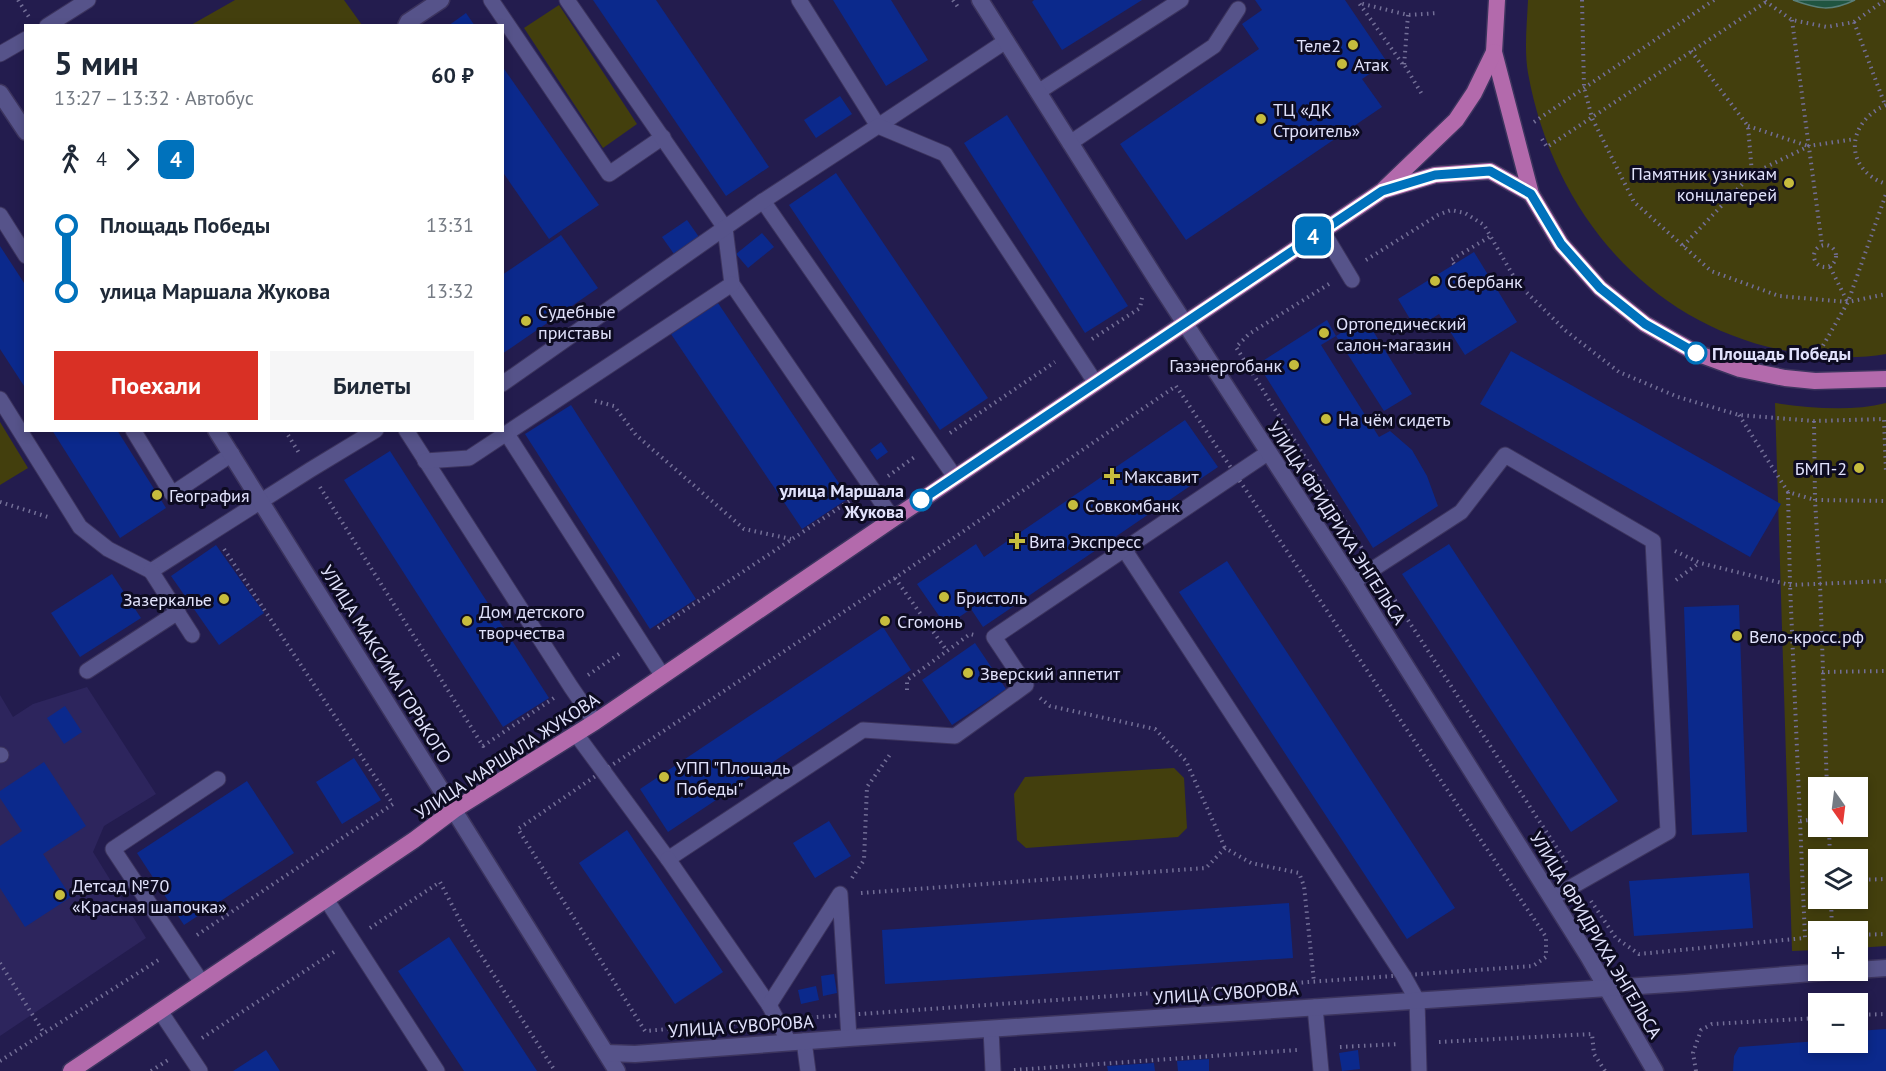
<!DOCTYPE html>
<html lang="ru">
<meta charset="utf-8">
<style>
body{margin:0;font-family:"PT Sans",sans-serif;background:#f6f6f7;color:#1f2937;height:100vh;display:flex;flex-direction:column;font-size:22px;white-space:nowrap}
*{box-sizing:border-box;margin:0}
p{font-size:20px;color:#747a83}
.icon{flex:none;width:33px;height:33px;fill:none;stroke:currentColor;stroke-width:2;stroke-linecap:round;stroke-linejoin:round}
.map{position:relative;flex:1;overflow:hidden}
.panel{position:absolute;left:24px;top:24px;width:480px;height:408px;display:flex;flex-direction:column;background:#fff;border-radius:0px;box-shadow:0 3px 9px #0003}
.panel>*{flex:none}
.badge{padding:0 12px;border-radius:9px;font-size:21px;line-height:39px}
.needle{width:39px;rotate:166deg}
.tools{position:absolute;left:1808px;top:777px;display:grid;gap:12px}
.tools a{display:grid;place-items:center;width:60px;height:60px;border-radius:0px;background:#fff;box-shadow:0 3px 9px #0003;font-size:30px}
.map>.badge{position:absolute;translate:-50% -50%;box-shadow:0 0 0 3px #fff}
.legs{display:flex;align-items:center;gap:9px;height:66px;padding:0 30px;font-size:20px}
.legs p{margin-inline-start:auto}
.summary{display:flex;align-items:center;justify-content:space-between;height:102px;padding:0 30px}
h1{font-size:33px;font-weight:600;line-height:45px}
.action{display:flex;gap:12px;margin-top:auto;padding:12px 30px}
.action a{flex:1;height:69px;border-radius:0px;background:#d93025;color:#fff;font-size:24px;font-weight:600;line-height:69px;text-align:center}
.action a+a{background:#f6f6f7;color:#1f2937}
ul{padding:0 30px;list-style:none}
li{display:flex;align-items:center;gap:21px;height:66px;font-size:22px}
li i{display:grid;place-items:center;width:9px;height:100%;margin:0 8px;background:currentColor}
li i::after{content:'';width:15px;height:15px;margin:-8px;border:4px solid;border-radius:50%;background:#fff}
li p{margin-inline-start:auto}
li:first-child i{background:linear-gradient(#0000 50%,currentColor 0)}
li:last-child i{background:linear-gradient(currentColor 50%,#0000 0)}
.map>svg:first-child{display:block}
.built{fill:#2d255d}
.green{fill:#433f0d;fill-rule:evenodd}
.water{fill:#205541;stroke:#5a7f79;stroke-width:1.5}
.building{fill:#0b298c}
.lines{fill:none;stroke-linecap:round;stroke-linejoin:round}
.service-casing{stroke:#3c345e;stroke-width:17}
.minor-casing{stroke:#3c345e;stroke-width:19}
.tertiary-casing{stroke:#3c345e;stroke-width:19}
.primary-casing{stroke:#3c345e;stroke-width:19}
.path{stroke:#736f97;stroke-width:4;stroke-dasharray:1.5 4.5;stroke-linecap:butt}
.service{stroke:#56538a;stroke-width:15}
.minor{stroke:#56538a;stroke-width:16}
.tertiary{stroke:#56538a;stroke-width:16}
.primary{stroke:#b36aac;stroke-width:16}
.line-1-casing{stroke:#fff;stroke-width:14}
.line-1{stroke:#0072bc;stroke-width:9}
.poi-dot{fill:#c6bc3d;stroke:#0d0b21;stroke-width:2}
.stop-1-dot{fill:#fff;stroke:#0072bc;stroke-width:3}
.labels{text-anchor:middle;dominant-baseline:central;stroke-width:6;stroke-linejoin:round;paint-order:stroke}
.poi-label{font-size:18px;fill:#e1e2fc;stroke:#0d0b21;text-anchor:start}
.stop-label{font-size:18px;font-weight:bold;fill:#e1e2fc;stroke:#0d0b21;text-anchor:start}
.street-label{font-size:18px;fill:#e1e2fc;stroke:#0d0b21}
</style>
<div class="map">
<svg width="1886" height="1071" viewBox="0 0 1886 1071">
<rect width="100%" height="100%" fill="#231c4e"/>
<path class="built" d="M87,687L156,794L104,826L93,852L146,938L0,1036V695L13,717L33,704Z"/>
<g class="green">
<path d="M235,0H344L362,25H191Z"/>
<path d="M1528,0H1886V354C1852,360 1816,357 1782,350C1644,322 1552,207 1528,73C1524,49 1527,24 1528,0Z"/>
<path d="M559,5L637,124L603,148L524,28Z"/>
<path d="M1775,403C1811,408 1850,412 1886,403V946L1857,948V932H1818V950L1792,951ZM1818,788H1857V826H1818ZM1818,860H1857V898H1818Z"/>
<path d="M0,422L28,468L0,485Z"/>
<path d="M1174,768L1184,778L1187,828L1178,837L1026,848L1017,840L1014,794L1025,777Z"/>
</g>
<path class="water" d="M1793,0H1855C1830,12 1818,9 1793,0Z"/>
<g class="building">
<path d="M593,0H656L769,167L726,196Z"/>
<path d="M833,0H891L928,60L886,86Z"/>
<path d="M1034,0H1142L1062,50L1032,2Z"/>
<path d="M1255,0H1345L1387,62L1362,79L1382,107L1186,240L1120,144L1259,49L1242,24L1262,10Z"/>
<path d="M466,13L475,26H448Z"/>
<path d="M502,66L599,205L549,239L502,171Z"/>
<path d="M840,96L852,114L816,138L804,120Z"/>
<path d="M1007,115L1128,306L1085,333L964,143Z"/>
<path d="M836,173L988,398L940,430L789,205Z"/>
<path d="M687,220L699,237L674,254L662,237Z"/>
<path d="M762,233L774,247L748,268L736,254Z"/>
<path d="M561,235L598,288L502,354V275Z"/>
<path d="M0,246L26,286V389L0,349Z"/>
<path d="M1474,252L1517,322L1465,355L1439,314L1416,329L1398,299Z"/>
<path d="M718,303L849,498L802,529L671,334Z"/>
<path d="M1365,318L1412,394L1384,411L1336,336Z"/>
<path d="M1327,320L1336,336L1321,345L1379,437L1390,431L1412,450L1427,476L1438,506L1373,548L1258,364Z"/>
<path d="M1511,351L1781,504L1750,557L1480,404Z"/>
<path d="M571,405L696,599L650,629L525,434Z"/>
<path d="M1185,420L1218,467L983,627L971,609L946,626L917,584L976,544L984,557Z"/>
<path d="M52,430H117L166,508L120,538Z"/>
<path d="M881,442L888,452L877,460L870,450Z"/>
<path d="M390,451L549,698L503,727L344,480Z"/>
<path d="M1449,544L1618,801L1571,832L1402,574Z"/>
<path d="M216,545L264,613L219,645L171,576Z"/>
<path d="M1227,561L1455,908L1407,939L1179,592Z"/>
<path d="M112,574L141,618L80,657L51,613Z"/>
<path d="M1739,605L1747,832L1692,835L1684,607Z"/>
<path d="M883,627L911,670L668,832L640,789Z"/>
<path d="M975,643L1006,689L952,725L922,680Z"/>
<path d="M65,706L82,732L64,744L47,718Z"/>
<path d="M354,758L381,800L342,824L316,782Z"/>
<path d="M44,762L86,826L43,854L71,897L25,927L0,888V846L22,831L0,798V791Z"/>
<path d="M247,781L294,853L184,925L137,853Z"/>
<path d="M829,821L851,856L815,878L793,843Z"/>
<path d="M627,830L723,972L675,1004L579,863Z"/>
<path d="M1749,873L1753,928L1634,936L1629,881Z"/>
<path d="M1289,903L1293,958L885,984L882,930Z"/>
<path d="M449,937L537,1071H464L398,971Z"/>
<path d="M834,974L837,993L823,996L821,976Z"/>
<path d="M816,986L819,1000L801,1004L798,990Z"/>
<path d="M1886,1029V1071H1733L1734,1056L1739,1047L1818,1041L1857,1042V1031Z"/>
<path d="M266,1050L280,1071H233Z"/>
<path d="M1358,1050L1360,1069L1342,1071L1339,1053Z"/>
<path d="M1209,1059V1071H1178L1177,1061Z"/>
<path d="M1154,1063L1155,1071H1108L1107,1066Z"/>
</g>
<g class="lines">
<g class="service-casing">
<g id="service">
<path d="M491,0L609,174L663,137"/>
<path d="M567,0L725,228L732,284L893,519"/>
<path d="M799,0L878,126L1006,41"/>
<path d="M47,26L88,0"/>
<path d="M0,54L26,39"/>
<path d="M1038,92L1181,0"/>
<path d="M1070,143L1214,46L1238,9"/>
<path d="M763,201L955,477"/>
<path d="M0,215L26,256"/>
<path d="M1322,230L1352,280"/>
<path d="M502,384L763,201L878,126L945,154L1095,382"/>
<path d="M0,399L80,527L108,549L151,571L310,470L376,430"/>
<path d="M133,430L172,494L232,454"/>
<path d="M406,430L571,687L595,722"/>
<path d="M507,434L662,675"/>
<path d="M425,461L469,458L732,284"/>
<path d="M1124,549L1403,975L1417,1000L1419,1071"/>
<path d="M151,571L192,635"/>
<path d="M1353,582L1461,512L1505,455L1653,541L1668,832L1552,898"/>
<path d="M87,671L178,612"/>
<path d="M576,734L668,859L863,730L955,736L1026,685L994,637L1269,452"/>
<path d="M0,755H1"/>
<path d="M668,859L769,1005L789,1042"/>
<path d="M326,899L437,1071"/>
<path d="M202,983L113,849L218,779"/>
<path d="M769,1005L840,894L849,1038"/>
<path d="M1315,1007L1321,1071"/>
<path d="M160,1011L200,1071"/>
<path d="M991,1029L993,1071"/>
<path d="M804,1041L808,1071"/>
</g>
</g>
<g class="minor-casing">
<path id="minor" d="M406,26L408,22L441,0"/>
</g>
<g class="tertiary-casing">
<g id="tertiary">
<path d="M980,0L1160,285L1353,582L1588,956L1655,1071"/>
<path d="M0,93L26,132"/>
<path d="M216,430L617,1071"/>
<path d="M1857,970L1886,968"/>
<path d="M606,1053L635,1054L849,1038L1685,983L1849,970"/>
</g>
</g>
<g class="primary-casing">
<g id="primary">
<path d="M1497,0L1494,52L1531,194L1561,244L1600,288L1645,324L1696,353L1740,369L1785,378L1815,381L1886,379"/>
<path d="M1385,190L1435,175L1490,171L1531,194"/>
<path d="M71,1071L414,840L454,810L595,722L893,519L1382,191L1456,120L1474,93L1494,52"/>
</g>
</g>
<g class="path">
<path d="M18,0L29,17"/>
<path d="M953,0L958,7"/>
<path d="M1582,0L1584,87L1592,118L1634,202L1711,271L1779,296L1848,302L1886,294"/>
<path d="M1765,1L1792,20L1827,27L1854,22L1885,0"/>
<path d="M1408,15L1404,66L1359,3L1408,15L1438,13"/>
<path d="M1792,20L1822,245"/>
<path d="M1854,22L1885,105"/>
<path d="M1691,51L1748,126L1752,174"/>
<path d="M1405,66L1423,96"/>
<path d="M1886,105C1846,122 1843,169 1886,184"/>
<path d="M1534,122L1714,0"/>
<path d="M1748,126L1808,146"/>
<path d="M1542,139L1547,147L1766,2"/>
<circle cx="1825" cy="256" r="11"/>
<path d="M1683,246L1752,174L1809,146L1855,139"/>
<path d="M1366,260L1438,215L1451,210L1465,213L1484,225L1518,284L1566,331L1619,372L1678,397L1739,415L1814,421L1884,419L1886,473"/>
<path d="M1454,264L1451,260L1491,236"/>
<path d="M1830,267L1847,301"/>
<path d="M1329,284L1249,334L1236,347L1363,550"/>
<path d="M1092,339L1140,308L1142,298"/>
<path d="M1817,356L1848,302L1886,194"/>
<path d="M1176,386L1546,937V957L1533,966L776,1020L645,1031L518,829L603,771L895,578Z"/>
<path d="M595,401L614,406L636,435L744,529L791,539"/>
<path d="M1739,415L1788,492L1815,500L1886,501"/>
<path d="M1814,421L1815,500L1820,583L1827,788"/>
<path d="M285,430L299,453"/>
<path d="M950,433L1055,362"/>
<path d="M888,476L916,456"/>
<path d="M320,487L483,746L554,698"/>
<path d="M1788,492L1790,585L1805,938L1818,937"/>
<path d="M0,502L48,517"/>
<path d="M1675,551L1700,563L1790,585L1886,581"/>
<path d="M895,578L947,651L970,634L974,635"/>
<path d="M1676,580L1699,563"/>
<path d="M1385,585L1568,865"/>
<path d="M658,628L854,498"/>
<path d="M1822,672L1886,671"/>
<path d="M588,675L622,652"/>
<path d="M907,690V680L947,651"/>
<path d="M1040,698L1050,706L1155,729L1186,761L1225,848"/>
<path d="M1800,821L1818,819"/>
<path d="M1829,826L1830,860"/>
<path d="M852,878L864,860L867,787L891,753"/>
<path d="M1857,880L1886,879"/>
<path d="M861,893L1206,868L1225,848L1251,863L1299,873L1304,886L1314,982"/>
<path d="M1831,898L1832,932"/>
<path d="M1591,901L1616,938L1639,954L1805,938"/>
<path d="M370,928L440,882L465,930L555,1071"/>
<path d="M197,935L393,804L224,549"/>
<path d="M1857,935L1886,934"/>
<path d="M0,963L44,1033"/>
<path d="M1857,1015L1886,1014"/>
<path d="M202,1038L334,952"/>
<path d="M1439,1042L1592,1034L1594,1054L1605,1071"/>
<path d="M1340,1047L1398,1044"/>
<path d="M0,1061L160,959"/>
<path d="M1014,1070L1297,1050"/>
<path d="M151,1071L168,1060"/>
<path d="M1696,1071L1693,1053L1701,1030L1712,1024L1818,1018"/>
</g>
<use href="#service" class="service"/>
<use href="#minor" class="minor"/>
<use href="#tertiary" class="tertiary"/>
<use href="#primary" class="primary"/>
</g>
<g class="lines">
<g class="line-1-casing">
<path id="line-1" d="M921,500L1382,191L1435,175L1490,171L1531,194L1561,244L1600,288L1645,324L1696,353"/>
</g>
<use href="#line-1" class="line-1"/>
</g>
<g class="poi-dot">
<circle cx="1353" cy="45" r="6"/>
<circle cx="1342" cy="64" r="6"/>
<circle cx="1261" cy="119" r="6"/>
<circle cx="1789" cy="183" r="6"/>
<circle cx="1435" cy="281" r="6"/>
<circle cx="526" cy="321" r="6"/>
<circle cx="1324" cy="333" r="6"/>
<circle cx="1294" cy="365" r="6"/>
<circle cx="1326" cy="419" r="6"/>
<circle cx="1859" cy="468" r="6"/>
<path d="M1109 467h6v6h6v6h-6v6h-6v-6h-6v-6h6z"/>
<circle cx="157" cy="495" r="6"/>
<circle cx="1073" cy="505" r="6"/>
<path d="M1014 532h6v6h6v6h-6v6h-6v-6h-6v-6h6z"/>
<circle cx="944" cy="597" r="6"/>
<circle cx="224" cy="599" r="6"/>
<circle cx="467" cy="621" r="6"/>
<circle cx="885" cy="621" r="6"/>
<circle cx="1737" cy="636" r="6"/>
<circle cx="968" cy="673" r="6"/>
<circle cx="664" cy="777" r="6"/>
<circle cx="60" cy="895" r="6"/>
</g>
<g class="stop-1-dot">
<circle cx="1696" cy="353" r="10"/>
<circle cx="921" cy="500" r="10"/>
</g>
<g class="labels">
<g class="poi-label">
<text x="1341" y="45" text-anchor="end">Теле2</text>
<text x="1354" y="64">Атак</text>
<text x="1273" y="109">ТЦ «ДК<tspan x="1273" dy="21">Строитель»</tspan></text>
<text x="1777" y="173" text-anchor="end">Памятник узникам<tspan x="1777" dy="21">концлагерей</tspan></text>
<text x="1447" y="281">Сбербанк</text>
<text x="538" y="311">Судебные<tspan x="538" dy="21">приставы</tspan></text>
<text x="1336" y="323">Ортопедический<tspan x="1336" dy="21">салон-магазин</tspan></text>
<text x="1282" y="365" text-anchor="end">Газэнергобанк</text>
<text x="1338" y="419">На чём сидеть</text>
<text x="1847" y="468" text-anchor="end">БМП-2</text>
<text x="1124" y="476">Максавит</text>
<text x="169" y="495">География</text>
<text x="1085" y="505">Совкомбанк</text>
<text x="1029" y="541">Вита Экспресс</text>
<text x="956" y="597">Бристоль</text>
<text x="212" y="599" text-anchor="end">Зазеркалье</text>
<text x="479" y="611">Дом детского<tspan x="479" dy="21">творчества</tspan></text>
<text x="897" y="621">Сгомонь</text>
<text x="1749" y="636">Вело-кросс.рф</text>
<text x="980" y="673">Зверский аппетит</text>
<text x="676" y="767">УПП "Площадь<tspan x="676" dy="21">Победы"</tspan></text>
<text x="72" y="885">Детсад №70<tspan x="72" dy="21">«Красная шапочка»</tspan></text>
</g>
<g class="stop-label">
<text x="1712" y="353">Площадь Победы</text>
<text x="904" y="490" text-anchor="end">улица Маршала<tspan x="904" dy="21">Жукова</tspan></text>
</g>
<g class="street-label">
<text transform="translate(1337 523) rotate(57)">УЛИЦА ФРИДРИХА ЭНГЕЛЬСА</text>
<text transform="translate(386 664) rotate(58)">УЛИЦА МАКСИМА ГОРЬКОГО</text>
<text transform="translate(507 756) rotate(-33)">УЛИЦА МАРШАЛА ЖУКОВА</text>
<text transform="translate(1596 935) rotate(59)">УЛИЦА ФРИДРИХА ЭНГЕЛЬСА</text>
<text transform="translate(1226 993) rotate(-4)">УЛИЦА СУВОРОВА</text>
<text transform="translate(741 1026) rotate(-4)">УЛИЦА СУВОРОВА</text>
</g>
</g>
</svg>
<div class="tools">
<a><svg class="needle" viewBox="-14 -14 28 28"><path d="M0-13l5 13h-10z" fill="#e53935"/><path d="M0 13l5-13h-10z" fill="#747a83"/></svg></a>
<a><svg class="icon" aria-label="layers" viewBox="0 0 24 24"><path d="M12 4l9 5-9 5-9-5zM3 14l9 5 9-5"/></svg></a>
<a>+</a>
<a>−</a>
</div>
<b class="badge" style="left:1313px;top:236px;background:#0072bc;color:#fff">4</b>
<section class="panel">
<div class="summary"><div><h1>5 мин</h1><p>13:27 – 13:32 · Автобус</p></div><b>60 ₽</b></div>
<div class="legs"><svg class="icon" aria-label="walk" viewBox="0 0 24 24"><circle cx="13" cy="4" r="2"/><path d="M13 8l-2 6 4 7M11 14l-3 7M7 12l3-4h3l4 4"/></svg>4<svg class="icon" aria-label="forward" viewBox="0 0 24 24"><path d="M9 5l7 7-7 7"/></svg><b class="badge" style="background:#0072bc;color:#fff">4</b></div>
<ul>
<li><i style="color:#0072bc"></i><b>Площадь Победы</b><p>13:31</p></li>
<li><i style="color:#0072bc"></i><b>улица Маршала Жукова</b><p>13:32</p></li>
</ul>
<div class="action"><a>Поехали</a><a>Билеты</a></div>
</section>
</div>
